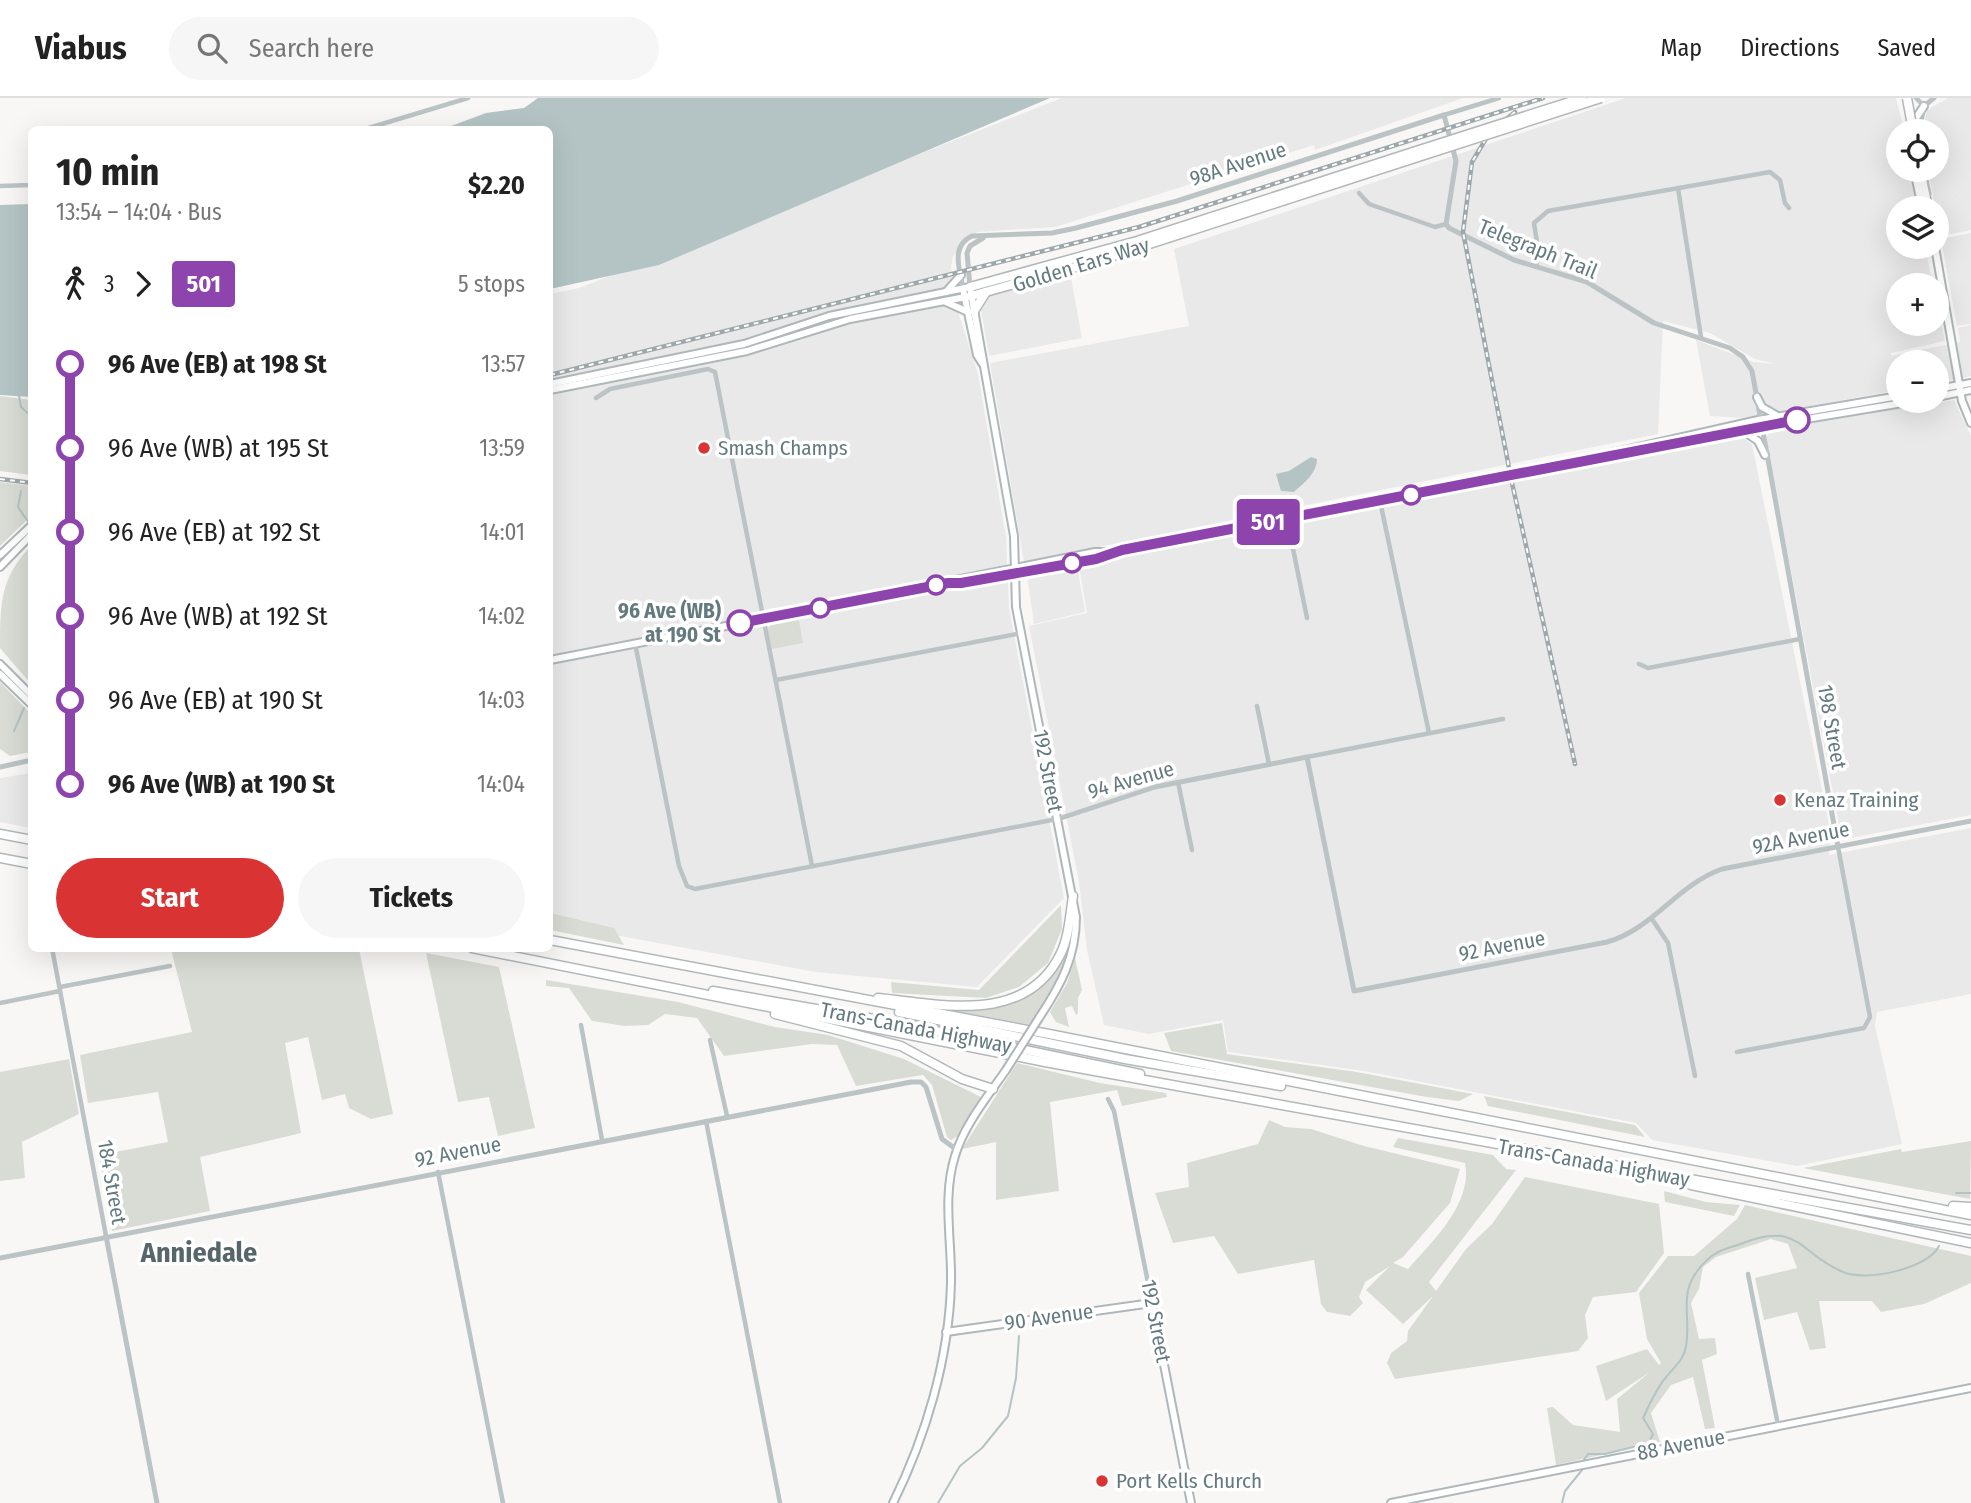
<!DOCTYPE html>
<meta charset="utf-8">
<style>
body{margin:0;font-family:"Fira Sans Condensed",sans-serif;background:#f6f6f6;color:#222;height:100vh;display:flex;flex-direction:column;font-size:26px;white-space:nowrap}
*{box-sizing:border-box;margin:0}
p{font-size:23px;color:#767676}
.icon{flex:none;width:38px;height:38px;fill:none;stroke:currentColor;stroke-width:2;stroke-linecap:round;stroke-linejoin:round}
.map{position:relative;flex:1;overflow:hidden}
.details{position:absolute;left:28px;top:28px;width:525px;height:826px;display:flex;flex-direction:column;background:#fff;border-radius:10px;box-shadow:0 7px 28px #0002}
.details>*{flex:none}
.badge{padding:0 14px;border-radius:5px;font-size:24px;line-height:46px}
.controls{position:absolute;left:1886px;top:21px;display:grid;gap:14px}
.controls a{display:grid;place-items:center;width:63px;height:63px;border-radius:50%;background:#fff;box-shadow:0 7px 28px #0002;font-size:35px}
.map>.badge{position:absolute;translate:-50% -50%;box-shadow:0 0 0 4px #fff}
.legs{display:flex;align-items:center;gap:10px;height:77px;padding:0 28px;font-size:23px}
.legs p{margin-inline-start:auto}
.head{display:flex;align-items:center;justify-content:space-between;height:119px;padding:0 28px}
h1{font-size:38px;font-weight:700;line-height:52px}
.primary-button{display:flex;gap:14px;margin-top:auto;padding:14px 28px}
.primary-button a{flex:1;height:80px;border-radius:42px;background:#da3334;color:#fff;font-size:28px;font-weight:700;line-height:80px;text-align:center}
.primary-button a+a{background:#f6f6f6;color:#222}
ul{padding:0 28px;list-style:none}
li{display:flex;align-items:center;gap:24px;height:84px;font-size:26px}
li i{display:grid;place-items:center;width:10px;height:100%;margin:0 9px;background:currentColor}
li i::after{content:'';width:18px;height:18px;margin:-9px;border:5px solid;border-radius:50%;background:#fff}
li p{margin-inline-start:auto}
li:first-child i{background:linear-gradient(#0000 50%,currentColor 0)}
li:last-child i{background:linear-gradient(currentColor 50%,#0000 0)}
header{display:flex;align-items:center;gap:42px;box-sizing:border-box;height:98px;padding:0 35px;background:#fff;border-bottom:2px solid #e0e0e0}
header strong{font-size:33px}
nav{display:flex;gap:38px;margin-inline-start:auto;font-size:24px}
.search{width:490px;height:63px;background:#f6f6f6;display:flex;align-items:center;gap:18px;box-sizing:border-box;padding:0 24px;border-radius:38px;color:#767676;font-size:26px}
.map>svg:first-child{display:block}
.built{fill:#e8e9e8}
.green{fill:#d9dcd4}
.water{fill:#b4c4c5}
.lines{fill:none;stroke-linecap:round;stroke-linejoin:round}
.stream{stroke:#b4c4c5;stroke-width:2}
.secondary-casing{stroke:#afb7ba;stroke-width:10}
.primary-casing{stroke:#b0b7b9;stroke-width:10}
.motorway-casing{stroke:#b2b8ba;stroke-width:11}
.minor{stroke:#bcc3c5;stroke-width:4.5}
.tertiary{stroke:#bcc3c5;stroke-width:5}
.secondary{stroke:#fff;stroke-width:6}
.primary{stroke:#fff;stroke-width:6}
.motorway{stroke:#fff;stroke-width:8}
.rail-casing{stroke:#9ea8ab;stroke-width:4.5}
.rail{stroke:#fff;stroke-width:2;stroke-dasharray:5;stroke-linecap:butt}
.secondary-bridge-casing{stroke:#afb7ba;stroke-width:10;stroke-linecap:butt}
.motorway-bridge-casing{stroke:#b2b8ba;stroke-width:11;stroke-linecap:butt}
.secondary-bridge{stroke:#fff;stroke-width:6}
.motorway-bridge{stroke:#fff;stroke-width:8}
.line-1-casing{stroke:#fff;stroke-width:16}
.line-1{stroke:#8e44ad;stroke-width:10}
.stop-1-dot{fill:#fff;stroke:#8e44ad;stroke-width:3.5}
.poi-dot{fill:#da3334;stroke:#fff;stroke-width:2.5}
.labels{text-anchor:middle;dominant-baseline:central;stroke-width:7;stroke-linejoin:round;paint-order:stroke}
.street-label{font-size:21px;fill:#647a7f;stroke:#fff}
.poi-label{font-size:21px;fill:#647a7f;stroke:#fff;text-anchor:start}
.stop-label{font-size:21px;font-weight:bold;fill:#647a7f;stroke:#fff;text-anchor:end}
.district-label{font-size:28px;font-weight:bold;fill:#56666a;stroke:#fff}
</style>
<header>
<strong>Viabus</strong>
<div class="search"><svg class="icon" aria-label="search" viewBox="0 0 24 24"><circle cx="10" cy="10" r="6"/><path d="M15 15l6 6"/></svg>Search here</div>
<nav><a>Map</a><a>Directions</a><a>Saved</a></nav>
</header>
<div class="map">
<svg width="1971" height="1405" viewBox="0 0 1971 1405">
<rect width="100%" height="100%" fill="#f8f7f5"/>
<g class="built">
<path d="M1062,0H1463L1315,52L1314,47L1055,129L977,134L953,158L951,169L959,217L978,276L1006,439L1009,510L1064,800L977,889L816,874L550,825V196L579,190Z"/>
<path d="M1626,0H1896L1902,24L1899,72H1908L1917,110H1899V149H1925L1933,187H1899V226H1937V206L1945,243L1891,255V258L1960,244L1958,230L1971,227V278L1937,285V264H1899V292L1742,320L1710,318L1696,242L1754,264L1775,266L1755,261L1710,235L1663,223L1658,336L1024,464L990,265L1189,228L1174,151Z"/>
<path d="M1948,0H1971V132L1941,138L1928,72H1937V33H1923L1927,12Z"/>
<path d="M1971,135V226L1957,228L1941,141Z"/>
<path d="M1071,180L1082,240L989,258L981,212L991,197Z"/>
<path d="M1954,302L1971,338V717L1850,740L1841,737L1766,341L1770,332L1776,330Z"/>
<path d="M1742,339L1752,346L1831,737L1829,757L1971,730V896L1877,914L1875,928L1902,1046L1797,1068L1652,1042L1636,1025L1364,973L1228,954L1223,922L1149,936L1104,927L1087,852L1079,784L1029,528L1087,515L1079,468Z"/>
<path d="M1077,468L1085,514L1034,526L1027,477Z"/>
<path d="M31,675V730L0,724V680Z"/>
</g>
<g class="green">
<path d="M0,298L31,302V377L0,373Z"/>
<path d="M0,384L32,388L31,418L0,448Z"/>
<path d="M31,448V586L0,550C0,506 0,480 31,448Z"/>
<path d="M798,518L803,545L771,551L767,533L772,524Z"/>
<path d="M0,584L31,616V654L10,658L0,651Z"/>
<path d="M1061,807L1062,831L1048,865L1019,889L986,900L892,895L891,884L979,892Z"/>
<path d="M550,815L614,830L624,847L550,832Z"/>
<path d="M1068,838H1072C1070,869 1049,903 1031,927L934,909C967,911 1003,915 1031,894C1046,882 1058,855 1068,838Z"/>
<path d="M171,851H359L393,1016L371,1021L349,1010L345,996L322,1002L308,939L285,945L301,1035L200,1059L210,1113L112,1133L99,1057L168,1044L158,994L88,1005L80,957L192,934Z"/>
<path d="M426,855L499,869L535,1030L498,1038L489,999L458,1004Z"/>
<path d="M1075,860L1082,892L1078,900V915L1076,917L1072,908L1065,910L1069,929L1056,924L1050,914L1067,885Z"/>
<path d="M546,882L678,904L775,929L828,937L904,961L981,999L961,1036L951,1042L947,1039L932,987L923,977L856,988L837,947L812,946L724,958L697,920L665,916L648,927L625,928L592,923L569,890L546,888Z"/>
<path d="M1222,925L1227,956L1357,974L1473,996L1459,1003L1427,999L1171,953L1164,935Z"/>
<path d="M69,961L79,1016L22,1044L25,1080L0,1083V974Z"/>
<path d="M1017,965L1100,985L1166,995L1167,999L1122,1008L1117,992L1050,1004L1059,1093L996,1102V1044L962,1051Z"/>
<path d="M1484,998L1635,1027L1645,1039L1488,1008Z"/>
<path d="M1269,1022L1285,1029L1311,1031L1364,1048L1460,1071L1450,1105L1403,1159L1393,1165L1408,1171C1433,1143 1473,1105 1465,1065L1393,1049L1398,1040L1493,1057L1506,1071L1516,1072L1429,1184L1436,1193L1466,1151L1492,1126L1525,1079L1659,1106L1664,1155L1636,1194L1593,1199L1585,1217L1588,1240L1578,1253L1395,1281L1387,1265L1391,1255L1407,1243L1408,1233L1433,1198L1403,1226L1366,1192L1390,1168L1365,1184L1359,1199L1363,1205L1350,1218L1327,1214L1321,1206L1314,1162L1238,1176L1214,1138L1173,1145L1155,1095L1189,1089L1187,1065L1258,1046Z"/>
<path d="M1971,1043L1970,1101L1803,1070L1901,1051L1902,1054Z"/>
<path d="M1664,1093L1706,1104L1740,1107L1734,1118L1665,1104Z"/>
<path d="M1745,1107L1971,1158V1185L1924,1206L1881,1214L1872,1203H1819L1826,1250L1810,1252L1797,1214L1764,1222L1755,1180L1797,1170L1788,1146L1771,1141L1716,1159L1703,1169L1699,1191L1691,1205L1699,1241L1715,1240L1717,1256L1702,1262L1715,1330L1705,1331L1693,1279L1671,1287L1651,1315L1660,1344L1556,1367L1547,1310L1553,1309L1573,1327L1620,1334L1617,1301L1650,1274L1606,1303L1596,1268L1647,1251L1659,1267L1661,1265L1647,1241L1639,1195L1668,1158H1694L1737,1121Z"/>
</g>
<g class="water">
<path d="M538,0H1050L659,167L550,191V32L443,31L486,15L524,10Z"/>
<path d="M31,106V299L0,297V107Z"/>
<path d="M1311,359L1317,361C1317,375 1304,385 1294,394L1281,393L1276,376L1289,373Z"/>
</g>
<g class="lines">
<g class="stream">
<path d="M19,298L21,309L32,319"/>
<path d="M21,393L18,409L29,425"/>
<path d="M14,633L24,610"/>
<path d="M1956,1095H1971"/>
<path d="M1584,1362L1588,1356H1605L1649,1345L1653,1336L1643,1320C1650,1306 1656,1290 1667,1278C1675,1268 1684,1262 1686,1248C1692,1215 1675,1193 1706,1163C1716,1152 1730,1150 1743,1145C1800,1123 1799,1156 1843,1174C1865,1184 1928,1171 1939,1148"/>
<path d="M938,1405L960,1368L982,1350L1008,1318L1016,1280L1019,1238"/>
<path d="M1562,1405L1565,1393L1582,1372"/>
</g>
<g class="secondary-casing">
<g id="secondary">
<path d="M970,189L1014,438L1016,509L1076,819C1076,859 1061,887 1039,920"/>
<path d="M963,191L977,257L982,265"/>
<path d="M1937,291L1971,285"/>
<path d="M1757,299L1762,309L1776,317"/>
<path d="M1937,299L1971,292"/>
<path d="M1742,332L1758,343L1765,357"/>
<path d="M1612,355L1758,322L1899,298"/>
<path d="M951,483L1095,454H1108"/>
<path d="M550,562L948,485H961L1096,461L1122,452L1776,326L1915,303"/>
<path d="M0,566L32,598"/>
<path d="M0,576L32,607"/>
<path d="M946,1234L1152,1205L1191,1405"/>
<path d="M893,1405C926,1338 949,1261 951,1185C952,1143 942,1099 955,1058C964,1027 988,998 1006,972"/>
<path d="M1391,1405L1971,1290"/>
</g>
</g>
<g class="primary-casing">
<g id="primary">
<path d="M1912,26L1924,8"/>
<path d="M1914,72L1922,110"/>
<path d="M1935,149L1962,303L1971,325"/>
<path d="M946,194L961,177"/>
<path d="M946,204L968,214"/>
<path d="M550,286L744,246L829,218L970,189"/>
<path d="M550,292L747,253L850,221L971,198"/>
<path d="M0,457L32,427"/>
<path d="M0,469L32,436"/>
</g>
</g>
<g class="motorway-casing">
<g id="motorway">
<path d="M1920,72L1928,110"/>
<path d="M970,189L1137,143L1413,54"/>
<path d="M971,198L1097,163L1415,60"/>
<path d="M974,213L986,194"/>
<path d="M0,736L32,742"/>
<path d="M0,760L32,766"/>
<path d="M550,842L1049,936L1971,1117"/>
<path d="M472,850L1045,964L1971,1132"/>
<path d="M713,893L897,925L1140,976"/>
<path d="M878,900C941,906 1026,928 1061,855C1069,838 1070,817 1073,798"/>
<path d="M899,914L1125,961L1281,988"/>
<path d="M775,916L901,948L962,981L993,991"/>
<path d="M1691,1087L1971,1145"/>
<path d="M1953,1108L1971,1109"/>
</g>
</g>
<g class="minor">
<path d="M1916,0L1924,8"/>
<path d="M1444,17L1499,0"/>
<path d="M362,32L468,0"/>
<path d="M0,88L32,87"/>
<path d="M1678,90L1701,239"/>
<path d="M1359,95L1369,106L1435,129L1446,126"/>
<path d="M1536,168L1539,157L1534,125L1548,113L1770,74L1780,82L1785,105L1789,110"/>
<path d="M596,300L610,291L708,271L715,274L812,768"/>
<path d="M1380,403L1429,635"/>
<path d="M1287,421L1307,520"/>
<path d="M635,545L679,768L687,788L695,791L1057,721"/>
<path d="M1639,566L1648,570L1800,541"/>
<path d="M776,582L1022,535"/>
<path d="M1257,608L1269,666"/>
<path d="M1307,659L1503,621"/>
<path d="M1178,684L1192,752"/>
<path d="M1652,821L1668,845L1695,978"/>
<path d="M52,850L106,1138"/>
<path d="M60,889L170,868"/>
<path d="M0,905L60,893"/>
<path d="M581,927L602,1042"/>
<path d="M710,942L727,1018"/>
<path d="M1737,954L1864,930L1870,919L1838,749"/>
<path d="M1108,1001L1114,1013L1152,1205"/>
<path d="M706,1023L780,1405"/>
<path d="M438,1074L503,1405"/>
<path d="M1748,1176L1778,1327"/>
</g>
<g class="tertiary">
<path d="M1919,33L1924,8L1934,0"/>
<path d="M1924,72L1929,96"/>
<path d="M970,189L967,155L970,148L983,140"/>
<path d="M963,191C960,172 950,148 972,138L1052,135L1076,130L1177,103L1444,17L1456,63L1446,126L1449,130L1514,162L1587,184L1654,225L1730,250L1743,259L1752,273L1838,749"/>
<path d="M0,669L32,662"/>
<path d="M1058,721L1155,689L1307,659L1354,893L1607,844C1653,831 1677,787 1722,771L1971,723"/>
<path d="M106,1138L157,1405"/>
<path d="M0,1160L911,984H921L926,989L942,1041L957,1052"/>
</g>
<use href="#secondary" class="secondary"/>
<use href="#primary" class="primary"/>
<use href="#motorway" class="motorway"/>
<g class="rail-casing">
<g id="rail">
<path d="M1515,14L1490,34L1472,64L1463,134L1512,385L1575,666"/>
<path d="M550,277L1139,129L1543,0"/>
<path d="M0,381L32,385"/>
</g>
</g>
<use href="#rail" class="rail"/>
<g class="secondary-bridge-casing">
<path id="secondary-bridge" d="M1006,972L1039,920"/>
</g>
<g class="motorway-bridge-casing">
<g id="motorway-bridge">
<path d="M1907,0L1913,33"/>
<path d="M1413,54L1582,0"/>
<path d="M1415,60L1601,0"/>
</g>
</g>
<use href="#secondary-bridge" class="secondary-bridge"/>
<use href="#motorway-bridge" class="motorway-bridge"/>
</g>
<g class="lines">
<g class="line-1-casing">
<path id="line-1" d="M740,525L948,485H961L1096,461L1122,452L1797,322"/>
</g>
<use href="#line-1" class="line-1"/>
</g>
<g class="stop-1-dot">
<circle cx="1797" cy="322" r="12"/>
<circle cx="1411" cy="397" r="9"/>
<circle cx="1072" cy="465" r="9"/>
<circle cx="936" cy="487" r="9"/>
<circle cx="820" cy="510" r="9"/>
<circle cx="740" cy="525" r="12"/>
</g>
<g class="poi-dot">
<circle cx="704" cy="350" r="7"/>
<circle cx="1780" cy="702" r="7"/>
<circle cx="1102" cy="1383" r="7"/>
</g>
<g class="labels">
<g class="street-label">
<text transform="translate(1238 66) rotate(-18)">98A Avenue</text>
<text transform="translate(1538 151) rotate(22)">Telegraph Trail</text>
<text transform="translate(1081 167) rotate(-17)">Golden Ears Way</text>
<text transform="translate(1832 629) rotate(80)">198 Street</text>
<text transform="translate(1048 673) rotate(79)">192 Street</text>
<text transform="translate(1131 682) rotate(-16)">94 Avenue</text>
<text transform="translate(1801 740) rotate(-11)">92A Avenue</text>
<text transform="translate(1502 848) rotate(-11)">92 Avenue</text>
<text transform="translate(916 930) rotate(11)">Trans-Canada Highway</text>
<text transform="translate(458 1054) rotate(-11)">92 Avenue</text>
<text transform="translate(1594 1065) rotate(10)">Trans-Canada Highway</text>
<text transform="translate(112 1084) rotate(80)">184 Street</text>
<text transform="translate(1049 1219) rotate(-8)">90 Avenue</text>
<text transform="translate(1156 1223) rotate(79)">192 Street</text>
<text transform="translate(1681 1347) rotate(-11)">88 Avenue</text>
</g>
<g class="poi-label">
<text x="718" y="350">Smash Champs</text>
<text x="1794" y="702">Kenaz Training</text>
<text x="1116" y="1383">Port Kells Church</text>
</g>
<g class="stop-label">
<text x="721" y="513">96 Ave (WB)<tspan x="721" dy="24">at 190 St</tspan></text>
</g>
<g class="district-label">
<text x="199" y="1154">Anniedale</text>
</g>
</g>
</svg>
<div class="controls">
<a><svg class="icon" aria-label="locate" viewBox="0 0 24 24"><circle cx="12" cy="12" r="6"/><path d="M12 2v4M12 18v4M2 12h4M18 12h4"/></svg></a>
<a><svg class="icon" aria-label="layers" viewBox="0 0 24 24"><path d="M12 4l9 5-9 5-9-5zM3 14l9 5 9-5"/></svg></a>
<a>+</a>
<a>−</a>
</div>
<b class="badge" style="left:1268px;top:424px;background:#8e44ad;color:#fff">501</b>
<section class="details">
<div class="head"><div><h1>10 min</h1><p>13:54 – 14:04 · Bus</p></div><b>$2.20</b></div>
<div class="legs"><svg class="icon" aria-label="walk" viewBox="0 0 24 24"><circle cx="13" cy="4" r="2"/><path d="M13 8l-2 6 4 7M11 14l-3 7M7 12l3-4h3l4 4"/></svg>3<svg class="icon" aria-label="forward" viewBox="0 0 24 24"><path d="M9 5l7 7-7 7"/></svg><b class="badge" style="background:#8e44ad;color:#fff">501</b><p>5 stops</p></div>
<ul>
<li><i style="color:#8e44ad"></i><b>96 Ave (EB) at 198 St</b><p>13:57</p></li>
<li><i style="color:#8e44ad"></i><span>96 Ave (WB) at 195 St</span><p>13:59</p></li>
<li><i style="color:#8e44ad"></i><span>96 Ave (EB) at 192 St</span><p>14:01</p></li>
<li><i style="color:#8e44ad"></i><span>96 Ave (WB) at 192 St</span><p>14:02</p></li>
<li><i style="color:#8e44ad"></i><span>96 Ave (EB) at 190 St</span><p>14:03</p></li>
<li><i style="color:#8e44ad"></i><b>96 Ave (WB) at 190 St</b><p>14:04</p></li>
</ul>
<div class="primary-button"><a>Start</a><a>Tickets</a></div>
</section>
</div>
